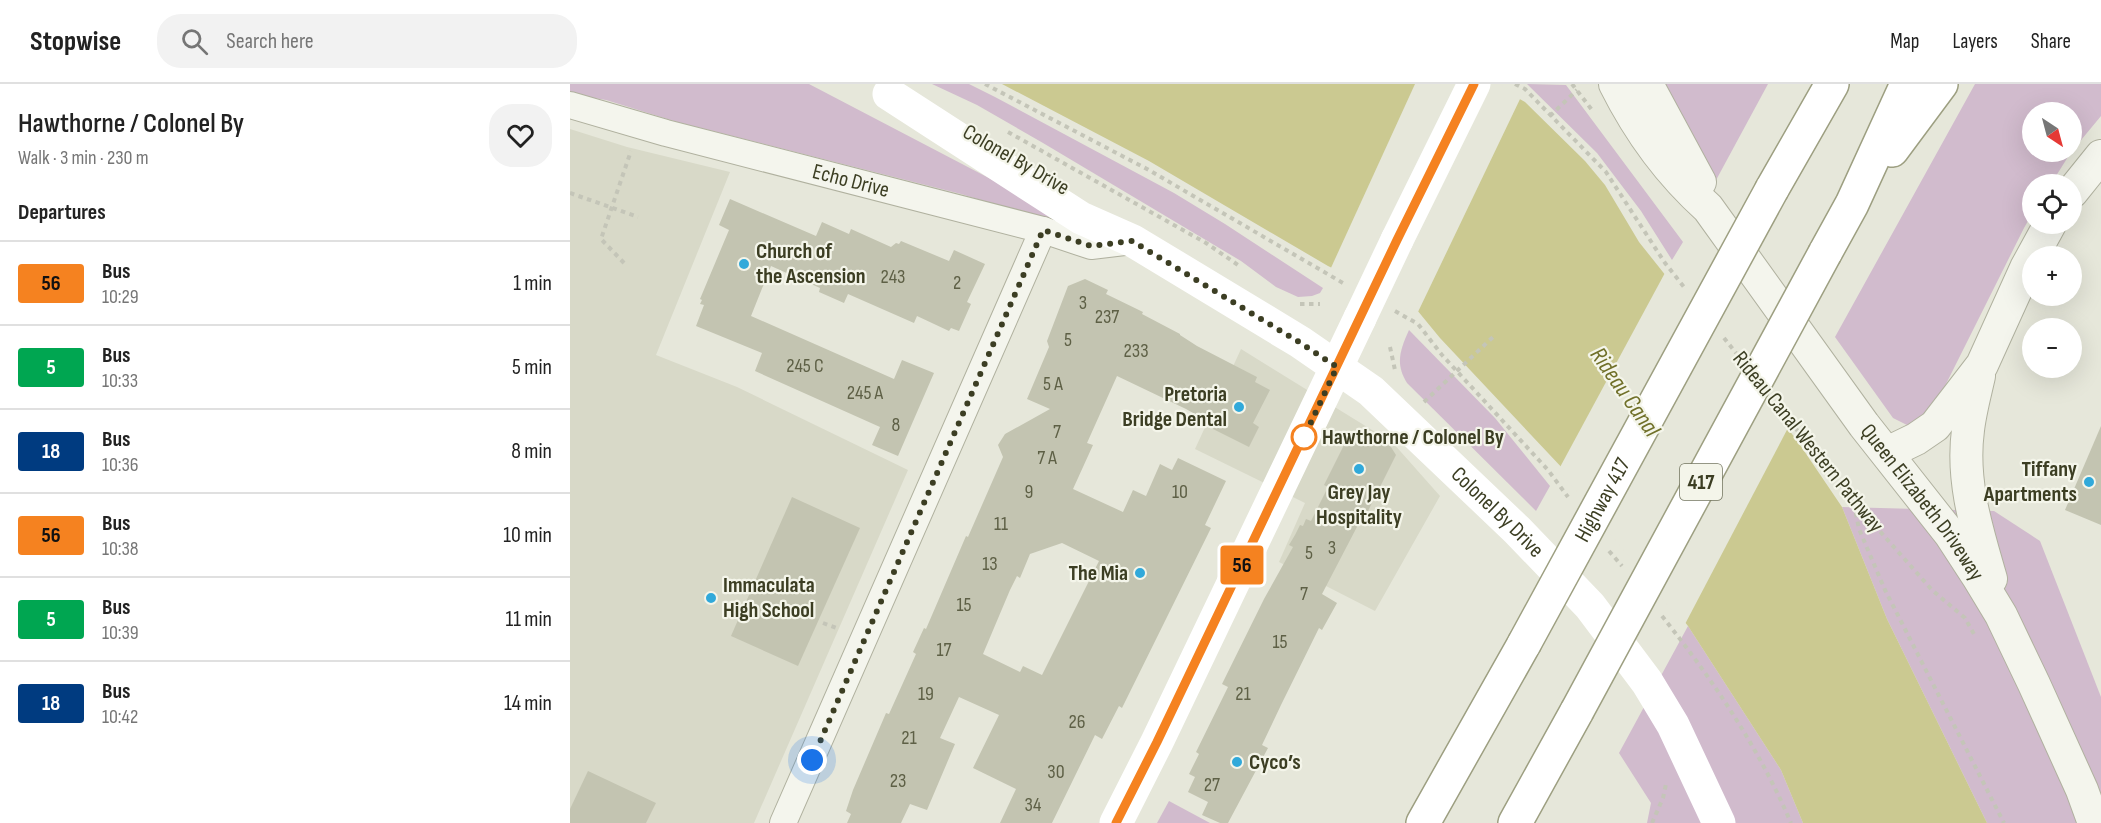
<!DOCTYPE html>
<meta charset="utf-8">
<style>
body{margin:0;font-family:"Sofia Sans Condensed",sans-serif;background:#f2f2f2;color:#222;height:100vh;display:flex;flex-direction:column;font-size:22px;white-space:nowrap}
*{box-sizing:border-box;margin:0}
p{font-size:20px;color:#767676}
.icon{flex:none;width:33px;height:33px;fill:none;stroke:currentColor;stroke-width:2;stroke-linecap:round;stroke-linejoin:round}
.map{position:relative;flex:1;overflow:hidden}
.details{display:flex;flex-direction:column;background:#fff;width:570px}
.details>*{flex:none}
.badge{padding:0 12px;border-radius:4px;font-size:21px;line-height:39px}
.needle{width:39px;rotate:144deg}
.tools{position:absolute;left:1452px;top:18px;display:grid;gap:12px}
.tools a{display:grid;place-items:center;width:60px;height:60px;border-radius:50%;background:#fff;box-shadow:0 6px 24px #0002;font-size:30px}
.you{position:absolute;width:30px;height:30px;margin:-15px;border:4px solid #fff;border-radius:50%;background:#1a73e8;box-shadow:0 0 0 9px #1a73e833}
.map>.badge{position:absolute;translate:-50% -50%;box-shadow:0 0 0 3px #fff}
h2{padding:0 18px;font-size:22px;line-height:54px}
.round{display:grid;place-items:center;flex:none;width:63px;height:63px;border-radius:24px;background:#f2f2f2}
.overview{display:flex;align-items:center;justify-content:space-between;height:102px;padding:0 18px}
h1{font-size:28px;font-weight:600;line-height:45px}
ul{padding:0;list-style:none}
li{display:flex;align-items:center;gap:18px;height:84px;padding:0 18px;border-top:2px solid #e0e0e0}
li div{flex:1}
li b{display:block;font-size:22px}
li em{font-style:normal}
li .badge{min-width:66px;font-weight:700;text-align:center}
header{display:flex;align-items:center;gap:36px;box-sizing:border-box;height:84px;padding:0 30px;background:#fff;border-bottom:2px solid #e0e0e0}
header strong{font-size:28px}
nav{display:flex;gap:33px;margin-inline-start:auto;font-size:21px}
.search{width:420px;height:54px;background:#f2f2f2;display:flex;align-items:center;gap:15px;box-sizing:border-box;padding:0 21px;border-radius:24px;color:#767676;font-size:22px}
main{display:flex;flex:1;min-height:0}
.map>svg:first-child{display:block}
.built{fill:#d8d9c8}
.green{fill:#d1bbcd}
.water{fill:#cbc991}
.pier{fill:#e6e7da}
.building{fill:#c3c4b1;fill-rule:evenodd}
.lines{fill:none;stroke-linecap:round;stroke-linejoin:round}
.minor-casing{stroke:#b0b19f;stroke-width:28}
.tertiary-casing{stroke:#b0b19f;stroke-width:34}
.motorway-casing{stroke:#9d9f81;stroke-width:36}
.path{stroke:#c4c5b8;stroke-width:4;stroke-dasharray:4.5 4.5;stroke-linecap:butt}
.minor{stroke:#f4f5ed;stroke-width:26}
.tertiary{stroke:#f4f5ed;stroke-width:32}
.secondary{stroke:#fff;stroke-width:33}
.motorway{stroke:#fff;stroke-width:33}
.motorway-bridge-casing{stroke:#9d9f81;stroke-width:36;stroke-linecap:butt}
.secondary-bridge{stroke:#fff;stroke-width:33}
.motorway-bridge{stroke:#fff;stroke-width:33}
.line-casing{stroke:#fff;stroke-width:14}
.line{stroke:#f58220;stroke-width:9}
.walk{stroke:#3c3e23;stroke-width:6;stroke-dasharray:0 10.8}
.poi-dot{fill:#31a9da;stroke:#f4f5ea;stroke-width:2}
.stop-dot{fill:#fff;stroke:#f58220;stroke-width:3}
.labels{text-anchor:middle;dominant-baseline:central;stroke-width:4.5;stroke-linejoin:round;paint-order:stroke}
.number-label{font-size:20px;fill:#5e6046}
.shield{fill:#f4f5ea;stroke:#73755f;stroke-width:1.5}
.shield-label{font-size:21px;font-weight:bold;fill:#3c3e23}
.street-label{font-size:22px;fill:#3c3e23;stroke:#f4f5ea}
.poi-label{font-size:22px;font-weight:bold;fill:#3c3e23;stroke:#f4f5ea;text-anchor:start}
.stop-label{font-size:22px;font-weight:bold;fill:#3c3e23;stroke:#f4f5ea;text-anchor:start}
.water-label{font-size:24px;font-style:italic;fill:#707029;stroke:#f4f5ea}
</style>
<header>
<strong>Stopwise</strong>
<div class="search"><svg class="icon" aria-label="search" viewBox="0 0 24 24"><circle cx="10" cy="10" r="6"/><path d="M15 15l6 6"/></svg>Search here</div>
<nav><a>Map</a><a>Layers</a><a>Share</a></nav>
</header>
<main>
<section class="details">
<div class="overview"><div><h1>Hawthorne / Colonel By</h1><p>Walk · 3 min · 230 m</p></div><a class="round"><svg class="icon" aria-label="heart" viewBox="0 0 24 24"><path d="M12 20l-8-8c-3-5 5-10 8-4 3-6 11-1 8 4z"/></svg></a></div>
<h2>Departures</h2>
<ul>
<li><span class="badge" style="background:#f58220;color:#111">56</span><div><b>Bus</b><p>10:29</p></div><em>1 min</em></li>
<li><span class="badge" style="background:#00a651;color:#fff">5</span><div><b>Bus</b><p>10:33</p></div><em>5 min</em></li>
<li><span class="badge" style="background:#003b80;color:#fff">18</span><div><b>Bus</b><p>10:36</p></div><em>8 min</em></li>
<li><span class="badge" style="background:#f58220;color:#111">56</span><div><b>Bus</b><p>10:38</p></div><em>10 min</em></li>
<li><span class="badge" style="background:#00a651;color:#fff">5</span><div><b>Bus</b><p>10:39</p></div><em>11 min</em></li>
<li><span class="badge" style="background:#003b80;color:#fff">18</span><div><b>Bus</b><p>10:42</p></div><em>14 min</em></li>
</ul>
</section>
<div class="map">
<svg width="1531" height="739" viewBox="0 0 1531 739">
<rect width="100%" height="100%" fill="#e6e7da"/>
<g class="built">
<path d="M0,45L57,63L160,88L86,271L167,303L338,386L184,739H0Z"/>
<path d="M671,265L823,359L870,412L805,527L709,478L735,419L625,365Z"/>
</g>
<g class="green">
<path d="M0,0H239L438,104L480,132L476,136L391,110L107,38L36,16L0,10Z"/>
<path d="M362,0H399L425,13L604,109L655,140L753,204L750,209L742,212L728,213L706,203L671,177L473,59L407,21Z"/>
<path d="M957,0L996,1L1113,158L1102,176L1071,127L1027,69Z"/>
<path d="M1093,0H1198L1145,98Z"/>
<path d="M1405,0H1531V32L1502,67V28H1462V68H1501L1481,100H1462V130L1454,144L1373,306L1351,340L1337,341L1323,334L1265,253Z"/>
<path d="M839,246L925,334L980,402L966,427L837,299C825,280 830,266 839,246Z"/>
<path d="M1272,423L1424,427L1470,457L1531,613V739H1417L1317,535Z"/>
<path d="M1118,542L1211,686L1233,739H1077L1081,719L1049,669Z"/>
<path d="M599,717L640,739H587Z"/>
</g>
<path class="water" d="M432,0H923L955,18L1015,77L1035,101L1069,158L1226,355L1272,423L1317,535L1417,739H1233L1211,686L1118,542L995,387L870,254L847,226L758,182L579,77Z"/>
<g class="pier">
<path d="M845,0H929L951,13L847,230L760,186Z"/>
<path d="M1096,187L1219,342L1114,542L989,385Z"/>
</g>
<g class="building">
<path d="M160,115L246,152L252,138L279,150L281,145L321,163L326,159L329,160L331,157L379,177L384,166L415,180L397,218L401,220L389,247L381,244L379,247L347,232L344,239L278,210L274,219L249,208L250,204L201,182L181,232L324,295L332,276L364,289L328,372L302,361L310,343L185,287L192,269L126,242L134,221L130,220L132,216L130,215L159,146L149,141Z"/>
<path d="M515,195L538,206L536,210L573,228L572,230L610,250V251L627,262L687,293L685,298L700,306L683,339L689,343L679,363L643,345L644,343L638,339L639,338L616,325L547,292L517,359L523,361L503,405L553,428L563,406L576,412L590,380L602,386L608,374L656,397L635,441L641,444L552,624L549,622L532,655L525,651L482,739H430L446,705L403,684L429,631L389,613L370,654L385,660L357,726L340,720L331,739H277L281,730L276,727L283,706L316,629L319,630L346,570L343,568L354,544L356,545L396,452L398,453L433,373L428,361L435,350L480,325L457,315L479,263L477,257L498,202ZM492,459L529,477L472,591L453,582L450,588L413,570L440,506L447,492L450,494L460,470Z"/>
<path d="M1531,342V441L1495,426Z"/>
<path d="M798,350L819,360L826,371L791,441L789,439L752,510L767,519L752,546L749,544L711,621L692,661L698,664L658,739H650L632,731L638,718L618,708L625,693L619,690L629,670L626,668L658,603L652,600L694,515L723,463L719,461L725,451L730,441L733,442L736,435L741,437L758,403L754,401L777,355Z"/>
<path d="M222,413L290,444L228,582L161,552Z"/>
<path d="M18,687L86,719L76,739H0V725Z"/>
</g>
<g class="lines">
<g class="minor-casing">
<g id="minor">
<path id="s1" d="M0,21L96,49L473,146L521,162L563,157"/>
<path d="M213,739L473,146"/>
</g>
</g>
<g class="tertiary-casing">
<g id="tertiary">
<path id="s2" d="M1045,0C1068,46 1100,90 1138,124L1294,341L1380,450L1408,493L1431,531L1464,600L1512,706L1524,739"/>
<path d="M1077,0L1130,98"/>
<path d="M1502,108L1531,72"/>
<path d="M1409,292C1405,310 1400,328 1398,346C1391,398 1407,446 1421,495"/>
<path d="M1317,369L1346,355L1365,342L1412,281L1456,184L1480,140"/>
</g>
</g>
<g class="motorway-casing">
<g id="motorway">
<path d="M1322,66L1371,0"/>
<path d="M1202,105L1262,0"/>
<path d="M1255,169L1282,120L1337,0"/>
<path d="M853,739L954,560"/>
<path d="M945,739L1007,627"/>
</g>
</g>
<g class="path">
<path d="M415,0L577,85L773,199"/>
<path d="M945,0L955,5L1036,88L1095,179L1114,203"/>
<path d="M1002,0L1022,26"/>
<path d="M980,32L1007,6"/>
<path d="M438,48L636,159L668,181"/>
<path d="M0,109L68,133"/>
<path d="M54,179L31,155L61,67"/>
<path d="M730,220H750"/>
<path d="M825,227L848,240L872,271L978,386L998,413"/>
<path d="M1154,254L1166,269"/>
<path d="M820,263L825,286"/>
<path d="M854,318L923,253"/>
<path d="M1208,322L1284,418L1362,506L1395,534L1405,552"/>
<path d="M1284,420L1289,445L1315,506L1434,739"/>
<path d="M1039,467L1052,482"/>
<path d="M1092,532C1143,596 1189,664 1221,739"/>
<path d="M253,539L269,545"/>
<path d="M1082,739L1093,714L1096,700"/>
</g>
<use href="#minor" class="minor"/>
<use href="#tertiary" class="tertiary"/>
<g class="secondary">
<path id="s3" d="M319,10L511,134L563,157L730,258L801,307L947,446L1020,522L1077,598L1103,641L1149,739"/>
<path d="M827,156L904,0"/>
<path d="M546,739L587,658L790,234"/>
</g>
<use href="#motorway" class="motorway"/>
<g class="motorway-bridge-casing">
<g id="motorway-bridge">
<path id="s4" d="M954,560L1202,105"/>
<path d="M1007,627L1255,169"/>
</g>
</g>
<path class="secondary-bridge" d="M790,234L827,156"/>
<use href="#motorway-bridge" class="motorway-bridge"/>
</g>
<g class="lines">
<g class="line-casing">
<path id="line" d="M546,739L587,658L827,156L904,0"/>
</g>
<use href="#line" class="line"/>
<path class="walk" d="M242,676L473,146L521,162L562,157L729,258L767,283L734,353"/>
</g>
<g class="poi-dot">
<circle cx="174" cy="180" r="6"/>
<circle cx="669" cy="323" r="6"/>
<circle cx="789" cy="385" r="6"/>
<circle cx="1519" cy="398" r="6"/>
<circle cx="570" cy="489" r="6"/>
<circle cx="141" cy="514" r="6"/>
<circle cx="667" cy="678" r="6"/>
</g>
<circle class="stop-dot" cx="734" cy="353" r="12"/>
<g class="labels">
<g class="number-label">
<text x="323" y="193">243</text>
<text x="387" y="199">2</text>
<text x="513" y="219">3</text>
<text x="537" y="233">237</text>
<text x="498" y="256">5</text>
<text x="566" y="267">233</text>
<text x="235" y="282">245 C</text>
<text x="483" y="300">5 A</text>
<text x="295" y="309">245 A</text>
<text x="326" y="341">8</text>
<text x="487" y="348">7</text>
<text x="477" y="374">7 A</text>
<text x="459" y="408">9</text>
<text x="610" y="408">10</text>
<text x="431" y="440">11</text>
<text x="762" y="464">3</text>
<text x="739" y="469">5</text>
<text x="420" y="480">13</text>
<text x="734" y="510">7</text>
<text x="394" y="521">15</text>
<text x="710" y="558">15</text>
<text x="374" y="566">17</text>
<text x="356" y="610">19</text>
<text x="673" y="610">21</text>
<text x="507" y="638">26</text>
<text x="339" y="654">21</text>
<text x="486" y="688">30</text>
<text x="328" y="697">23</text>
<text x="642" y="701">27</text>
<text x="463" y="721">34</text>
</g>
<rect class="shield" x="1110" y="380" width="42" height="36" rx="4.5"/>
<g class="shield-label">
<text x="1131" y="398">417</text>
</g>
<g class="street-label">
<text transform="translate(446 76) rotate(30)">Colonel By Drive</text>
<text stroke="none"><textPath href="#s1" startOffset="291">Echo Drive</textPath></text>
<text transform="translate(1238 358) rotate(51)">Rideau Canal Western Pathway</text>
<text stroke="none"><textPath href="#s4" startOffset="164">Highway 417</textPath></text>
<text stroke="none"><textPath href="#s2" startOffset="520">Queen Elizabeth Driveway</textPath></text>
<text stroke="none"><textPath href="#s3" startOffset="742">Colonel By Drive</textPath></text>
</g>
<g class="poi-label">
<text x="186" y="167">Church of<tspan x="186" dy="25">the Ascension</tspan></text>
<text x="657" y="310" text-anchor="end">Pretoria<tspan x="657" dy="25">Bridge Dental</tspan></text>
<text x="1507" y="385" text-anchor="end">Tiffany<tspan x="1507" dy="25">Apartments</tspan></text>
<text x="789" y="408" text-anchor="middle">Grey Jay<tspan x="789" dy="25">Hospitality</tspan></text>
<text x="558" y="489" text-anchor="end">The Mia</text>
<text x="153" y="501">Immaculata<tspan x="153" dy="25">High School</tspan></text>
<text x="679" y="678">Cyco’s</text>
</g>
<g class="stop-label">
<text x="752" y="353">Hawthorne / Colonel By</text>
</g>
<g class="water-label">
<text transform="translate(1055 308) rotate(55)">Rideau Canal</text>
</g>
</g>
</svg>
<div class="tools">
<a><svg class="needle" viewBox="-14 -14 28 28"><path d="M0-13l5 13h-10z" fill="#e53935"/><path d="M0 13l5-13h-10z" fill="#767676"/></svg></a>
<a><svg class="icon" aria-label="locate" viewBox="0 0 24 24"><circle cx="12" cy="12" r="6"/><path d="M12 2v4M12 18v4M2 12h4M18 12h4"/></svg></a>
<a>+</a>
<a>−</a>
</div>
<div class="you" style="left:242px;top:676px"></div>
<b class="badge" style="left:672px;top:481px;background:#f58220;color:#111">56</b>
</div>
</main>
